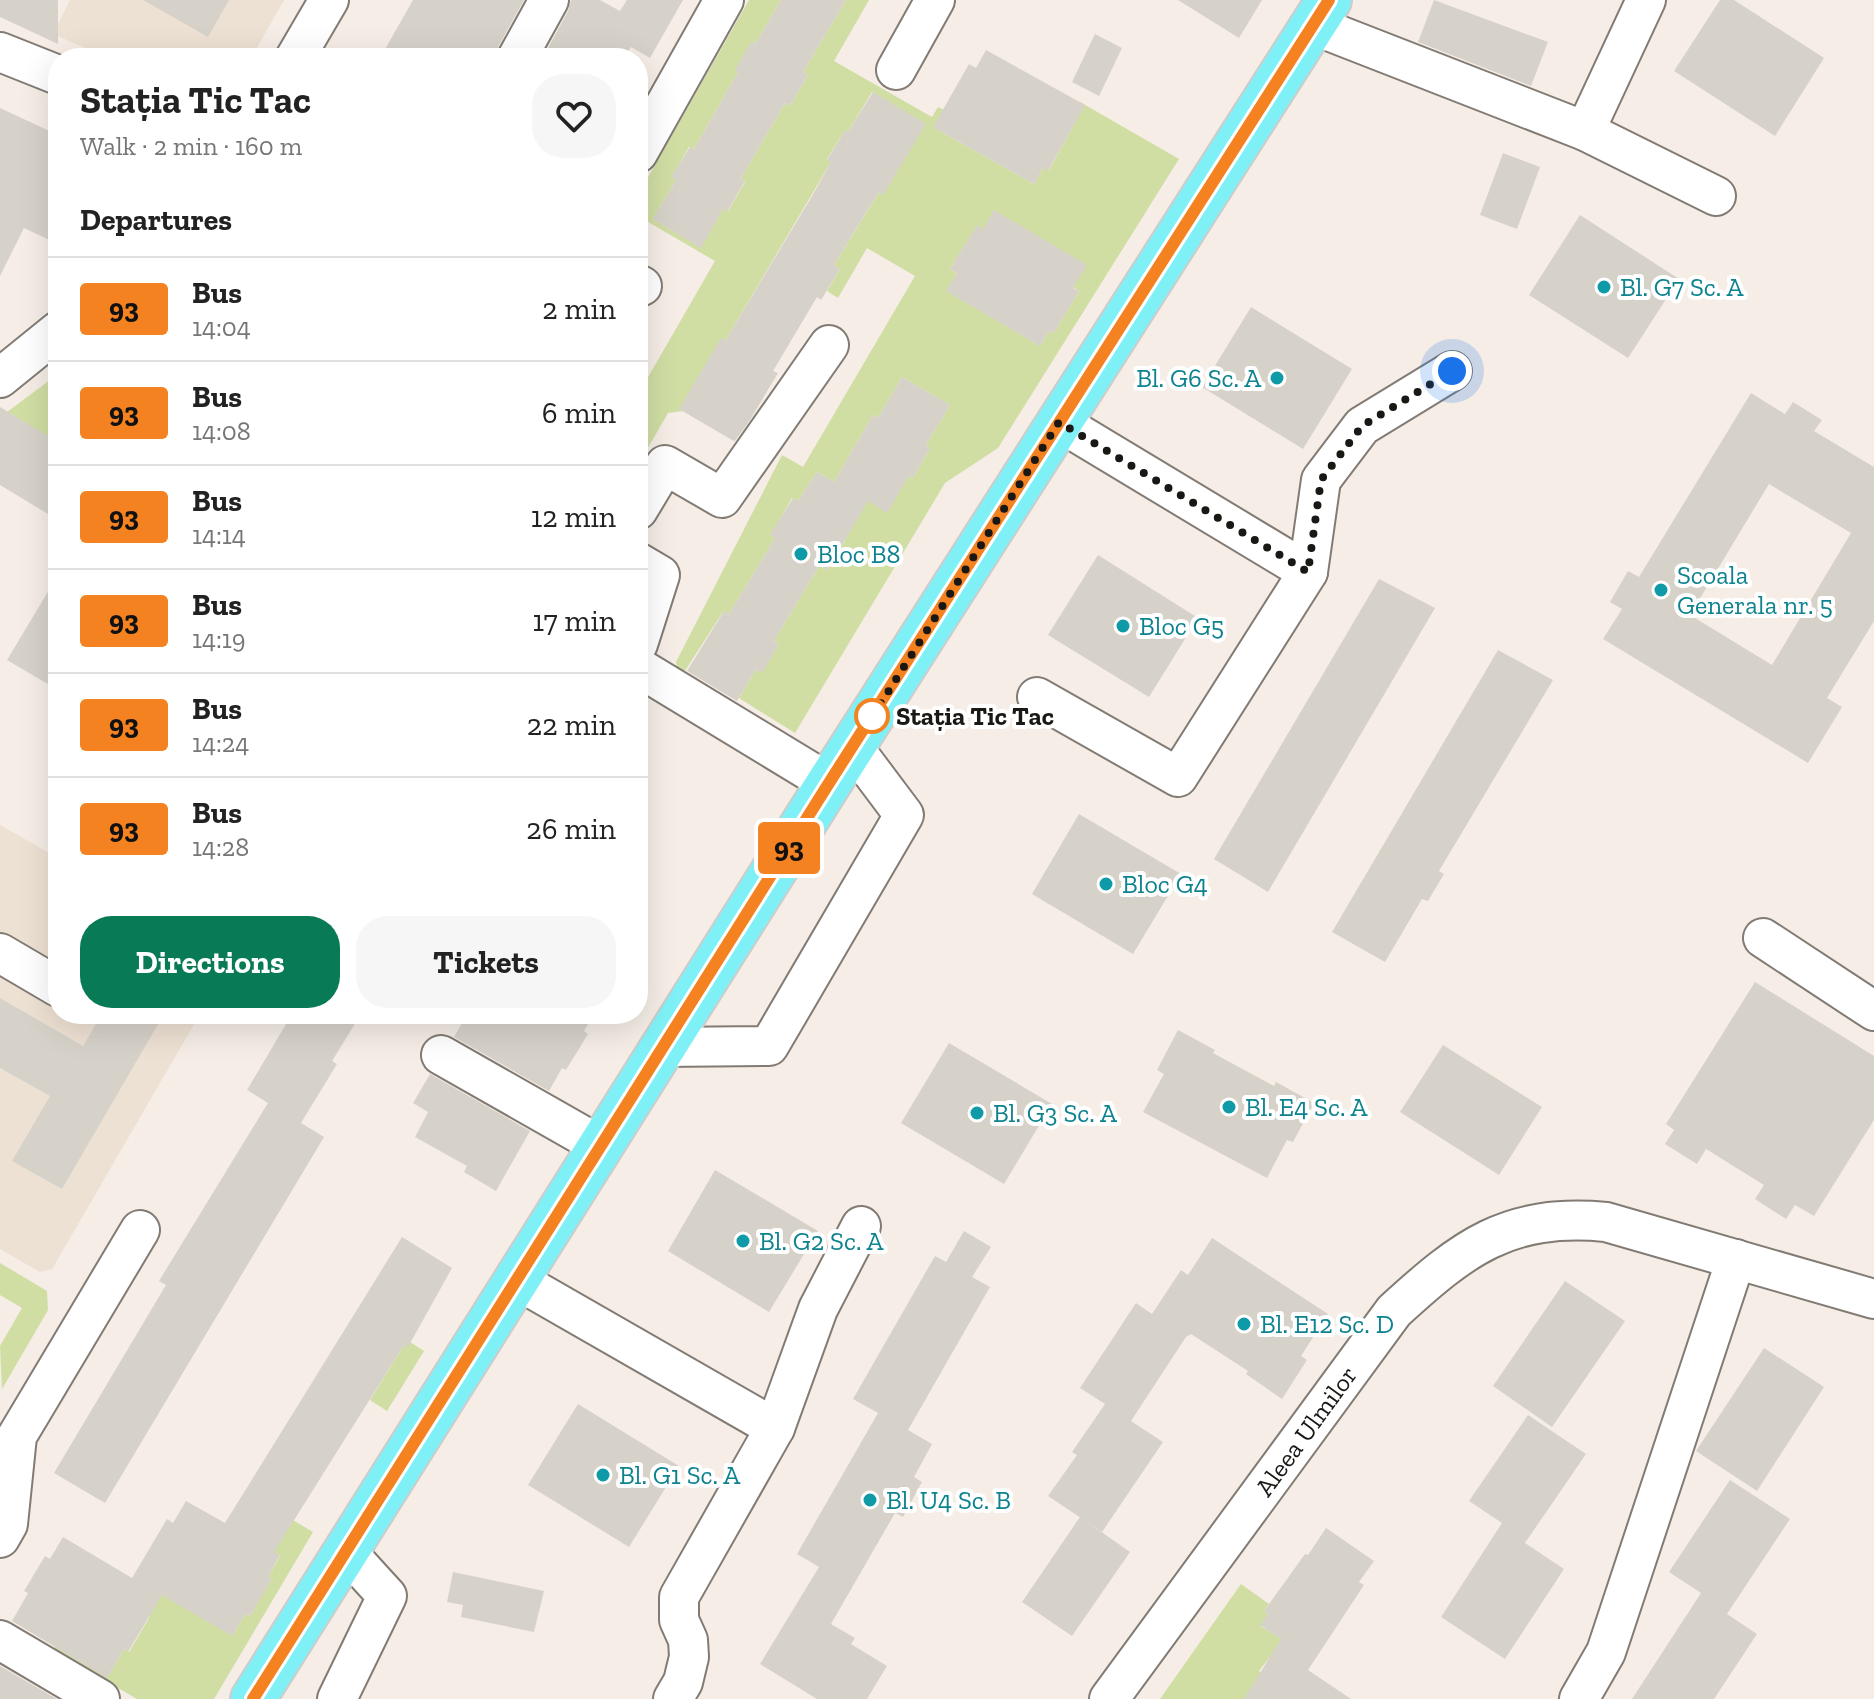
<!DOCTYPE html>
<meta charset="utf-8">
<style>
body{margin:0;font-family:"Zilla Slab",serif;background:#f6f6f6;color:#222;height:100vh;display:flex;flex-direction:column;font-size:30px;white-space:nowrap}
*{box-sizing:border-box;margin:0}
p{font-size:26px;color:#767676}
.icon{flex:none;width:44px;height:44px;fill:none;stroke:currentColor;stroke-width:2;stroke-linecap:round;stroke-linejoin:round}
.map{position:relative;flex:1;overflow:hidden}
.details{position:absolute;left:48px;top:48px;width:600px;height:976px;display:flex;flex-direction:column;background:#fff;border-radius:32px;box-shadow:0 8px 32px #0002}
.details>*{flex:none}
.badge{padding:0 16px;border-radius:6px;font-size:28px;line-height:52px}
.you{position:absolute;width:40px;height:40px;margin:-20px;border:6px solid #fff;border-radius:50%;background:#1a73e8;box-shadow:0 0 0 12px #1a73e833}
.map>.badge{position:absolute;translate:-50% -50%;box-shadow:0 0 0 4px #fff}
h2{padding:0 32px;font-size:30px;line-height:72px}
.round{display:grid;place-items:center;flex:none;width:84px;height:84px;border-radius:32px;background:#f6f6f6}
.overview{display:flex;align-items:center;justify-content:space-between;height:136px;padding:0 32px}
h1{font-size:38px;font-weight:700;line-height:60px}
.action{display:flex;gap:16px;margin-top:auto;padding:16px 32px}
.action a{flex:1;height:92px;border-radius:32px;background:#087a56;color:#fff;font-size:32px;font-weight:700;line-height:92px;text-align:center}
.action a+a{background:#f6f6f6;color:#222}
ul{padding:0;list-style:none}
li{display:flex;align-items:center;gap:24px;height:104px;padding:0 32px;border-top:2px solid #e0e0e0}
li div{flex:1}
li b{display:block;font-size:30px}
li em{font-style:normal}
li .badge{min-width:88px;font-weight:700;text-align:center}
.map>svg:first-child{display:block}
.built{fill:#ede1d3}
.green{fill:#d0dea4;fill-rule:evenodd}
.building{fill:#d7d2c9;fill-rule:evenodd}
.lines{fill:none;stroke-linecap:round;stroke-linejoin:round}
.minor-casing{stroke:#827b74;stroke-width:42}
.major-casing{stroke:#cdcccc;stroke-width:48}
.minor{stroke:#fff;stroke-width:38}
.major{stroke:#7ff1f6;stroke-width:44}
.line-casing{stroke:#fff;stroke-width:18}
.line{stroke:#f58220;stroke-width:12}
.walk{stroke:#1a1815;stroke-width:8;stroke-dasharray:0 14.4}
.culture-dot{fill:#0f9aa8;stroke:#fff;stroke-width:3}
.stop-dot{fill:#fff;stroke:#f58220;stroke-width:4}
.labels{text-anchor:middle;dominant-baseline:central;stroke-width:8;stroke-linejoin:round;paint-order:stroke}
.culture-label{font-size:26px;fill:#0d838f;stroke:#fff;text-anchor:start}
.stop-label{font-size:26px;font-weight:bold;fill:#1a1815;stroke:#fff;text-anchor:start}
.street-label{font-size:26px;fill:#1a1815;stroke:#fff}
</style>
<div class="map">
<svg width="1874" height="1699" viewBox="0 0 1874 1699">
<rect width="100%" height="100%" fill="#f5ede6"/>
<g class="built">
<path d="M70,0H284L251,58H108L53,34Z"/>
<path d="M0,825L58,858V1014H200L52,1269L40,1272L0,1249Z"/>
</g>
<g class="green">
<path d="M749,0H781L755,44L751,42L738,72L694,149L689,147L672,177L676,180L653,219L701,247L723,209L728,211L745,182L741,178L785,103L790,106L808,75L803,72L846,0H869L834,61L932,117L938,107L950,113L940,131L1034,184L1043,168L1049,170L1072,128L1080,102L1179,159L998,448L945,483L795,733L739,698L756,669L761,672L779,644L774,641L819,566L827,570L844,542L860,496L887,512L909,476L913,478L930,448L926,445L950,405L902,377L878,418L873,415L834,482L817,472L798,501L792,498L771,535L775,538L729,614L723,612L679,680L676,662L782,455L803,467L915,276L867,248L838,298L827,291L840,269L834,265L879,192L924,127L920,121L872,92L848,132L845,130L827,159L831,162L725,341L721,339L683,411L668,413L638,465V433L646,419L640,414L642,410L638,407V367L647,379L715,261L638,216V195ZM977,226L1079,291L1054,333L1049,331L1040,346L947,291L957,273L950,269Z"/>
<path d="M58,374V442L7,412Z"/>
<path d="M0,1263L47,1291L48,1310L2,1389L0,1346L22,1308L0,1295Z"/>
<path d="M410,1342L424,1351L387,1411L370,1400L404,1345Z"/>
<path d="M258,1499L313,1532L214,1699H137L53,1650L59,1640L110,1673L124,1649L129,1652L149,1618L156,1592L163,1596L166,1593L232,1636L245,1614L250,1616L271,1579L268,1577L280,1556L252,1539Z"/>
<path d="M1241,1584L1269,1604L1264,1611L1268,1614L1261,1626L1283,1640L1259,1671L1261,1673L1246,1699H1160Z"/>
</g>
<g class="building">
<path d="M0,0H58V44L0,17Z"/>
<path d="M143,0H229L208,37Z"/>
<path d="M413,0H524L498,47L495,58H380Z"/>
<path d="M571,0H600L620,11L627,0H683L650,58L631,47L624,58H560L547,50L568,11Z"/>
<path d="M781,0H846L803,72L808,75L790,106L785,103L741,178L745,181L727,212L723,209L701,248L653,219L676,180L671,177L690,147L694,149L738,72L735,70L751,42L755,44Z"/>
<path d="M1178,0H1262L1239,38Z"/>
<path d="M1434,0L1548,42L1531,86L1418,42Z"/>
<path d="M1720,0H1734L1824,58L1775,136L1674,71Z"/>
<path d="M1095,34L1122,48L1099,96L1072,82Z"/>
<path d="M986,50L1085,105L1048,171L1043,168L1034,184L933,127L969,64L976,68Z"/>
<path d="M873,92L926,124L883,195L879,192L859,224L834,265L840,269L821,300L817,297L773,371L778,373L750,420L735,441L732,440L679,409L721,338L725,341L812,196L831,162L827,160L845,130L848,132Z"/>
<path d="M0,108L58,135V244L24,228L0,276Z"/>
<path d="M1503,153L1540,167L1517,229L1480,215Z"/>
<path d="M994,210L1087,265L1073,288L1079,291L1054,333L1049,331L1040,346L946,291L957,273L950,269L977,225L983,229Z"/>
<path d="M1580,215L1679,279L1628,358L1529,295Z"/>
<path d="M1251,307L1352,369L1303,449L1202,387Z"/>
<path d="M902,377L950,405L926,445L930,448L913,478L909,476L887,513L868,501L827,570L819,566L774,641L779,644L762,673L756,669L737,701L687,671L724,611L729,614L775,538L770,535L793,498L798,501L817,472L834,482L873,415L878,418Z"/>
<path d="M1751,393L1785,414L1793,402L1822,420L1814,431L1874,467V621L1827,698L1842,707L1808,763L1603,639L1622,609L1610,602L1628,571L1639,577ZM1769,484L1851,533L1772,665L1690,615Z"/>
<path d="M0,407L58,442V520L0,485Z"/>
<path d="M1098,555L1198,618L1149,697L1048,635Z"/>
<path d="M58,575V690L7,660Z"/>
<path d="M1379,579L1435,608L1268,892L1214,859Z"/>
<path d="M1498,650L1553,680L1439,871L1444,874L1428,901L1422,899L1385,962L1332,932Z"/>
<path d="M1079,814L1181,874L1133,954L1032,894Z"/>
<path d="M1755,982L1874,1056V1120L1814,1216L1795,1205L1786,1219L1755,1199L1764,1185L1706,1149L1697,1164L1665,1144L1674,1130L1666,1124Z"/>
<path d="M0,998L83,1046L102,1014H164L62,1189L12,1161L50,1096L0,1068Z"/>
<path d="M292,1014H361L332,1061L337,1064L301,1123L324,1137L105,1503L54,1473L166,1285L159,1281L268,1103L247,1090Z"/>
<path d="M467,1014H594L584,1031L588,1034L566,1070L562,1068L549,1091L454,1037Z"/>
<path d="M1178,1030L1215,1050L1213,1053L1274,1086L1276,1082L1314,1103L1293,1142L1287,1140L1267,1178L1143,1112L1164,1074L1157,1070Z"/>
<path d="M949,1043L1052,1104L1004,1184L901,1123Z"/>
<path d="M1443,1045L1542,1107L1499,1175L1400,1112Z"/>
<path d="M430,1074L530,1131L496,1191L464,1172L467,1166L415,1137L428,1112L413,1103Z"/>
<path d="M715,1170L818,1231L769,1312L668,1251Z"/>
<path d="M964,1231L991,1247L972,1277L990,1287L908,1430L932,1444L914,1477L922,1482L903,1517L895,1513L831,1624L855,1638L851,1644L887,1666L867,1699H817L760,1664L819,1567L797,1554L878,1413L853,1399L935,1256L946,1262Z"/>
<path d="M402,1237L452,1268L408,1347L404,1345L274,1552L280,1555L268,1577L272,1579L250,1616L245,1614L232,1636L162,1595L128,1652L124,1649L107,1678L12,1621L28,1593L24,1591L45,1556L50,1559L63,1537L132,1578L167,1519L173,1523L186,1501L225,1523Z"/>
<path d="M1212,1238L1328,1314L1301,1356L1307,1360L1282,1399L1246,1374L1248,1371L1191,1334L1186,1337L1131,1421L1163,1442L1102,1532L1048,1496L1077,1455L1072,1452L1105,1404L1080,1388L1136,1303L1152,1314L1181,1270L1188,1275Z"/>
<path d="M1565,1281L1625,1321L1552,1427L1493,1386Z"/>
<path d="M1764,1348L1824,1387L1757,1491L1696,1451Z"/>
<path d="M578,1404L679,1466L629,1547L528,1485Z"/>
<path d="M1528,1415L1586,1454L1525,1543L1564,1569L1505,1659L1441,1617L1502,1523L1469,1501Z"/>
<path d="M1730,1480L1790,1519L1727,1614L1757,1634L1714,1699H1632L1701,1593L1669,1572Z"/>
<path d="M1080,1517L1130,1552L1072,1636L1022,1602Z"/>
<path d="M1326,1528L1374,1561L1359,1582L1364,1585L1308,1670L1351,1699H1244L1281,1639L1260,1625L1268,1614L1264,1611L1305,1554L1308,1555Z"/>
<path d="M453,1572L544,1591L534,1632L461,1617L463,1605L447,1602Z"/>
<path d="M0,1666L57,1699H0Z"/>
</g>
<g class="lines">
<g class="minor-casing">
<g id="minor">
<path d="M1313,25L1585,131L1716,196"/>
<path d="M0,52L58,75"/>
<path d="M295,58L329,0"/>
<path d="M517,58L549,0"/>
<path d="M896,70L935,0"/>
<path d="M1585,131L1646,0"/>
<path d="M638,153L724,0"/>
<path d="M638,284L642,286"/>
<path d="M0,378L58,331"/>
<path d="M1059,422L1308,572"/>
<path d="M638,510L665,465L722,498L829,345"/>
<path d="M638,562L660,575L638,644"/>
<path d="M638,667L829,783"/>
<path d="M1037,697L1178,777L1308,572L1321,480L1362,426L1452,371"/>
<path d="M1763,938L1874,1011"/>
<path d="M0,953L58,987"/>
<path d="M663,1047L769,1046L904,815L853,747"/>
<path d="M441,1055L601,1146"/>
<path d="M517,1280L775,1428"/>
<path d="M0,1538L8,1524L17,1436L140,1230"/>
<path d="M0,1640L100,1699"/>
<path d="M337,1699L387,1596L346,1551"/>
<path d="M673,1699L683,1682L689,1657L688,1640L679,1620V1597L775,1428L818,1309L861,1226"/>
<path d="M1109,1699L1394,1311C1463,1248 1507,1213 1606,1222L1874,1299"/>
<path d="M1579,1699L1606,1652L1736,1259"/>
</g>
</g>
<g class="major-casing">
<path id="major" d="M253,1699L829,783L1329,0"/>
</g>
<use href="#minor" class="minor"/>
<use href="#major" class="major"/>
</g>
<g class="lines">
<g class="line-casing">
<path id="line" d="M253,1699L829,783L1329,0"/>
</g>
<use href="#line" class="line"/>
<path class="walk" d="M872,716L869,722L1059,422L1308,572L1321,480L1362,426L1452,371"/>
</g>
<g class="culture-dot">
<circle cx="1604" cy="287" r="8"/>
<circle cx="1277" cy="378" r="8"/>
<circle cx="801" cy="554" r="8"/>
<circle cx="1661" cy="590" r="8"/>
<circle cx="1123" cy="626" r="8"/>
<circle cx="1106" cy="884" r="8"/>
<circle cx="1229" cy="1107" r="8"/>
<circle cx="977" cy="1113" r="8"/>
<circle cx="743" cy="1241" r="8"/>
<circle cx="1244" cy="1324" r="8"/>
<circle cx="603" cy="1475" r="8"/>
<circle cx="870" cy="1500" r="8"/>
</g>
<circle class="stop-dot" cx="872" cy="716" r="16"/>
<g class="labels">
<g class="culture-label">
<text x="1620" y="287">Bl. G7 Sc. A</text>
<text x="1261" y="378" text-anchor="end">Bl. G6 Sc. A</text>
<text x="817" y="554">Bloc B8</text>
<text x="1677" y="575">Scoala<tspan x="1677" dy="30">Generala nr. 5</tspan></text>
<text x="1139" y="626">Bloc G5</text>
<text x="1122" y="884">Bloc G4</text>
<text x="1245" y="1107">Bl. E4 Sc. A</text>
<text x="993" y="1113">Bl. G3 Sc. A</text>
<text x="759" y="1241">Bl. G2 Sc. A</text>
<text x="1260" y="1324">Bl. E12 Sc. D</text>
<text x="619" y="1475">Bl. G1 Sc. A</text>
<text x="886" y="1500">Bl. U4 Sc. B</text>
</g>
<g class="stop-label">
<text x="896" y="716">Stația Tic Tac</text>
</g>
<g class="street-label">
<text transform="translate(1306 1431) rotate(-54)">Aleea Ulmilor</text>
</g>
</g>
</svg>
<div class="you" style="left:1452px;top:371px"></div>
<b class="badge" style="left:789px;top:848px;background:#f58220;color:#111">93</b>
<section class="details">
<div class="overview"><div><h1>Stația Tic Tac</h1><p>Walk · 2 min · 160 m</p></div><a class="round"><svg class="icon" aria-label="heart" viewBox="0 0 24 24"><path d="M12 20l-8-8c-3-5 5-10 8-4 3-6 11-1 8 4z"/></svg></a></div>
<h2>Departures</h2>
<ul>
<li><span class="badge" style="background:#f58220;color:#111">93</span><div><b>Bus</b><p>14:04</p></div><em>2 min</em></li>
<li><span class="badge" style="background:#f58220;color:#111">93</span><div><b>Bus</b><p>14:08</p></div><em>6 min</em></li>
<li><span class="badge" style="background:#f58220;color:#111">93</span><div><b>Bus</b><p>14:14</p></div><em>12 min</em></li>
<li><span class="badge" style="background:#f58220;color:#111">93</span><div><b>Bus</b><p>14:19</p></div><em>17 min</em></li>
<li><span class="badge" style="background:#f58220;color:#111">93</span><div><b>Bus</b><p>14:24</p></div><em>22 min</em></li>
<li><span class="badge" style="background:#f58220;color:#111">93</span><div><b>Bus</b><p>14:28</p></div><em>26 min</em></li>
</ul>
<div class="action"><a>Directions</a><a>Tickets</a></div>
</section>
</div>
